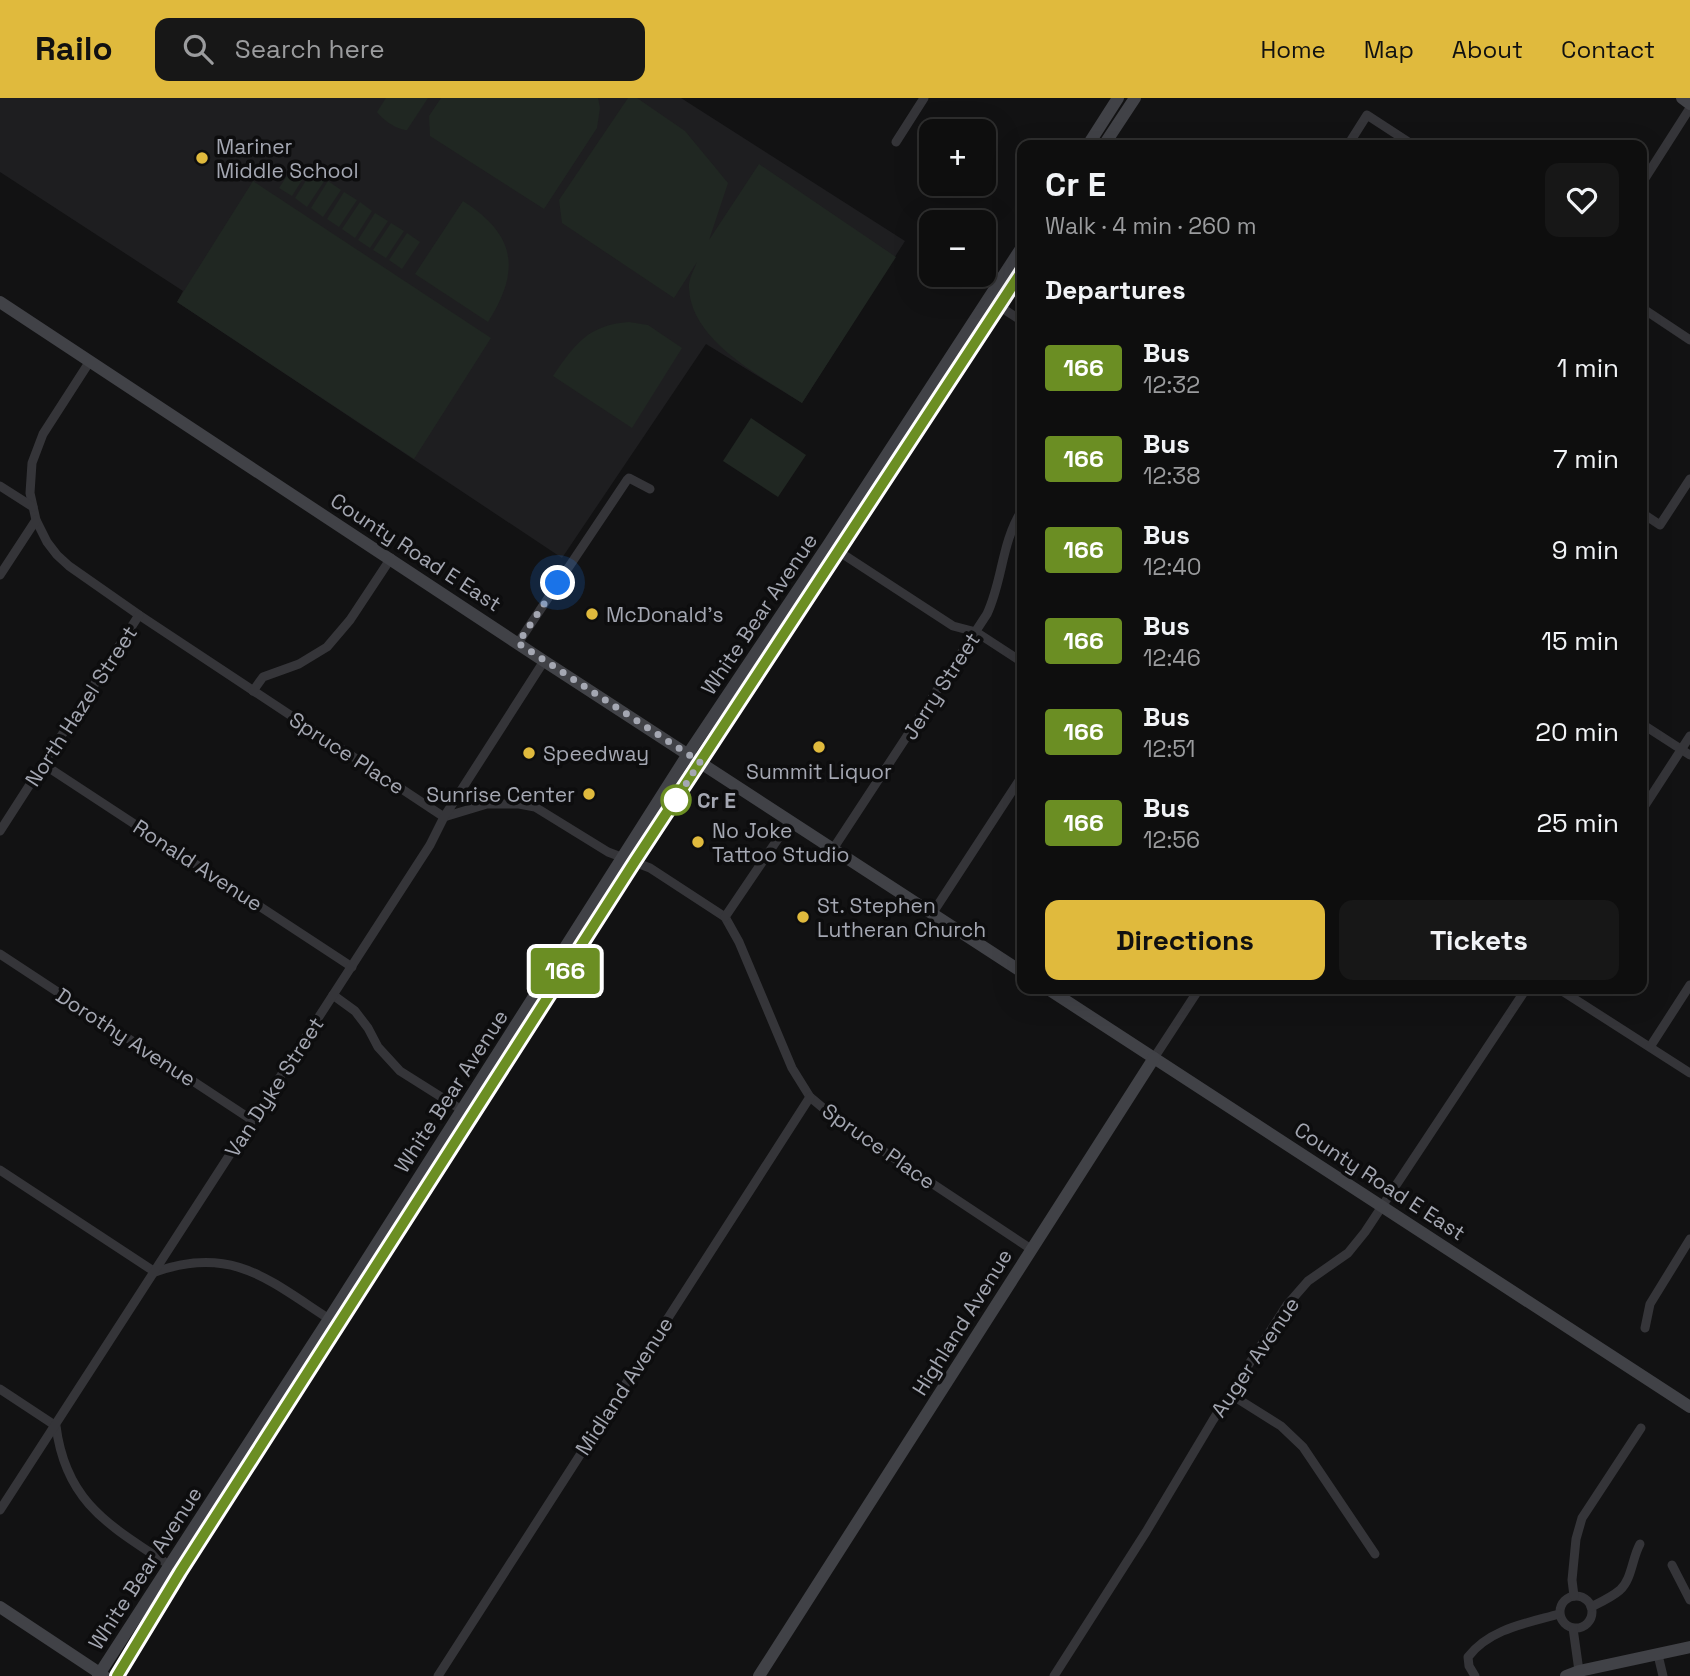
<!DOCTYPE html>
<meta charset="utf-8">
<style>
body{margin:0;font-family:"Space Grotesk",sans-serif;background:#171717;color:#f1f3f6;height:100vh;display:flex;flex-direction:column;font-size:26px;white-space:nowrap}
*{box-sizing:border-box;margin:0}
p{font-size:23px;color:#9b9c9e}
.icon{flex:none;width:38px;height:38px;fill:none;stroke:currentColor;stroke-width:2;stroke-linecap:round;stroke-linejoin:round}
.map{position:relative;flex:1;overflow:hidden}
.sheet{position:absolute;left:1017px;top:42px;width:630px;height:854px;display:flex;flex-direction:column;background:#0e0e0e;border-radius:14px;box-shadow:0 7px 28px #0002,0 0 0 2px #2e2e2e}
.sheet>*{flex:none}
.badge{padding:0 14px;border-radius:5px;font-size:24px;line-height:46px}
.tools{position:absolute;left:919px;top:21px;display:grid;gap:14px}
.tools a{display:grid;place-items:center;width:77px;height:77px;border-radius:14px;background:#0e0e0e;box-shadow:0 7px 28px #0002,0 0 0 2px #2e2e2e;font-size:35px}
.you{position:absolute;width:35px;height:35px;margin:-18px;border:5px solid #fff;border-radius:50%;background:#1a73e8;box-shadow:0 0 0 10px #1a73e833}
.map>.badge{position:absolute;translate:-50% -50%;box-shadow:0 0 0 4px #fff}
h2{padding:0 28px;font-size:26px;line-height:63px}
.round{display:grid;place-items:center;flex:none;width:74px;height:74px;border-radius:14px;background:#171717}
.overview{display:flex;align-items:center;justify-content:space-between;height:119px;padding:0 28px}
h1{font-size:33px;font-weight:800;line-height:52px}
.button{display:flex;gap:14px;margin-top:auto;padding:14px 28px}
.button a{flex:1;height:80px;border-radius:14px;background:#e0ba3d;color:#111;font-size:28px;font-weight:800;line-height:80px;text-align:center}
.button a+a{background:#171717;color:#f1f3f6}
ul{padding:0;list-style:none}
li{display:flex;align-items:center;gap:21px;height:91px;padding:0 28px}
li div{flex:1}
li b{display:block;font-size:26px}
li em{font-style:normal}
li .badge{min-width:77px;font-weight:700;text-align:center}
header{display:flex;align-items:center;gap:42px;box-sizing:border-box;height:98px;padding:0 35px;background:#e0ba3d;color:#111}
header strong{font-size:33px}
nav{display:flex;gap:38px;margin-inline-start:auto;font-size:24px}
.search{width:490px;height:63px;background:#171717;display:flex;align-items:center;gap:18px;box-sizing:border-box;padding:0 24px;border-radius:14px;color:#9b9c9e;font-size:26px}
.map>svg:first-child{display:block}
.built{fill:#1e1e20}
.green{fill:#202722}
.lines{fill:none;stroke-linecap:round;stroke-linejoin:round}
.street{stroke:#353539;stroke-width:9}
.secondary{stroke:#414247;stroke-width:12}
.line-casing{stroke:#fff;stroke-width:16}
.line{stroke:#6b8e23;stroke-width:10}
.walk{stroke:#a4a7b2;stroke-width:7;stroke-dasharray:0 12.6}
.poi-dot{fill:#e0ba3d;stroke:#0d0d0e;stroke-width:2.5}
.stop-dot{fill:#fff;stroke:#6b8e23;stroke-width:3.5}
.labels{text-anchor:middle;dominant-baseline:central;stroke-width:7;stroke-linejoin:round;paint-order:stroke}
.poi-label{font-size:21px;fill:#a4a7b2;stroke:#0d0d0e;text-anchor:start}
.street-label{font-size:21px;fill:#a4a7b2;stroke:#0d0d0e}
.stop-label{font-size:21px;font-weight:bold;fill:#a4a7b2;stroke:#0d0d0e;text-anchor:start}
</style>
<header>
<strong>Railo</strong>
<div class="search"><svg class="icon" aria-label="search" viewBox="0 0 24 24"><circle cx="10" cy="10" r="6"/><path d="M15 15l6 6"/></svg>Search here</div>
<nav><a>Home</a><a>Map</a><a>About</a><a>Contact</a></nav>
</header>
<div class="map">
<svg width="1690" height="1578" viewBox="0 0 1690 1578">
<rect width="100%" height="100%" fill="#121213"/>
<path class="built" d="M0,0H681L905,143L802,305L706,246L562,460L177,204L183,193L0,74Z"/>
<g class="green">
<path d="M386,0H428L407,32C397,32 383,22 377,14Z"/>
<path d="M441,0H598L600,10L597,30L544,111L430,38L429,18Z"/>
<path d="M628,0H637L685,33L728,85L709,142L759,66L896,159L802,305C763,279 691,244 689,190C688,182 694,172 697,164L674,200L562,125L559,102Z"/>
<path d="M297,63L309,71L292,98L279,90Z"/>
<path d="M312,73L325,82L307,109L295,100Z"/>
<path d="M253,83L491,240L414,361L177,204Z"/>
<path d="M328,83L341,92L323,119L311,110Z"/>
<path d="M344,94L357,102L339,129L327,121Z"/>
<path d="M463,103C516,137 521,172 488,224L415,176Z"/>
<path d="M360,104L372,113L355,140L342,131Z"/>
<path d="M375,115L388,123L370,150L358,142Z"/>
<path d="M391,125L404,133L386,160L373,152Z"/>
<path d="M407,135L420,144L402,171L389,162Z"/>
<path d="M629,224L648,227L682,250L632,330L553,278C575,246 588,227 629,224Z"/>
<path d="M751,320L806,357L778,399L723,363Z"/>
</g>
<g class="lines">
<g class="street">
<path d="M896,44L924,0"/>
<path d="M1348,47L1367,17L1413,47"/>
<path d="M1642,85L1690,10"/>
<path d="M994,205L1022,223"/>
<path d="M1642,210L1690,242"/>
<path d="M90,263L43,336L32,365L30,395L36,422L47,444L57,457L69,468L139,517L444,719L487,706H519L535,709L608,754L650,770L725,819L739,844L792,970L810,999L841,1025L1031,1151"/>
<path d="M0,388L33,409"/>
<path d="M1642,415L1660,427L1690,381"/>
<path d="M838,453L953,528L976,534L1022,564"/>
<path d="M0,477L36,422"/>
<path d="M518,545L627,382L629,380L650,391"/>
<path d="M253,593L263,579L299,566L327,549L350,522L391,460"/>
<path d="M1642,626L1690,657"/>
<path d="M43,666L352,869"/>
<path d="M1642,712L1690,638"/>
<path d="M0,733L139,517"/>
<path d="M833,751L987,516C1003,482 1001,445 1022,412"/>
<path d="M932,816L1022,678"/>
<path d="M725,819L790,723"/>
<path d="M0,856L252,1022"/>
<path d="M1559,891L1690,975"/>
<path d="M333,897L355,913L368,930L378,949L400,973L465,1014"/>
<path d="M1650,949L1690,887"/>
<path d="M1154,960L1199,891"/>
<path d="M0,1072L155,1174C234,1146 271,1184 334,1224"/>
<path d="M1645,1230L1650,1206L1690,1141"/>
<path d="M0,1291L56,1328C66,1407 113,1429 172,1469"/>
<path d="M1230,1296L1281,1328L1303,1349L1375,1456"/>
<path d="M0,1412L430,747L444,719L544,563"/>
<path d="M1672,1467L1690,1502"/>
<circle cx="1576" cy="1514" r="16"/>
<path d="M1574,1498L1572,1482L1576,1441L1582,1420L1641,1330"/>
<path d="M1591,1509C1601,1504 1612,1499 1620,1492C1632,1481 1632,1460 1640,1446"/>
<path d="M1573,1530L1579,1573"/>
<path d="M1658,1557L1663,1578"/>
<path d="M438,1578L810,999"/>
<path d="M1054,1578L1146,1434L1213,1322L1287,1207L1308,1183L1348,1155L1365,1134L1526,891"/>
<path d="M1475,1578L1469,1568L1468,1559C1489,1531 1527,1525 1559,1516"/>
</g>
<g class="secondary">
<path d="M1682,0L1690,6"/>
<path d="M1088,47L1118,0"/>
<path d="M1104,47L1135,0"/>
<path d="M0,204L544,563L1022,874"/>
<path d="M1048,891L1690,1309"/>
<path d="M0,1509L104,1578"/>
<path d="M98,1578L329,1221L688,656L828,447L1022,149"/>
<path d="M116,1578L180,1474L635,763L1022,173"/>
<path d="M759,1578L1154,960"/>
<path d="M1566,1578L1579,1573L1690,1549"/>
</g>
</g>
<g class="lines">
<g class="line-casing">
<path id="line" d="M117,1578L180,1474L635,763L1022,173"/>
</g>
<use href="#line" class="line"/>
<path class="walk" d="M558,485L518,545L700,664L672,708L676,702"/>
</g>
<g class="poi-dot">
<circle cx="202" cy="60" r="7"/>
<circle cx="592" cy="516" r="7"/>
<circle cx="819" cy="649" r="7"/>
<circle cx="529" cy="655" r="7"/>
<circle cx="589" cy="696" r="7"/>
<circle cx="698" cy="744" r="7"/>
<circle cx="803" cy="819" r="7"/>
</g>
<circle class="stop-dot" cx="676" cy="702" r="14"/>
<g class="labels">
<g class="poi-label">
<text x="216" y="48">Mariner<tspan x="216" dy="24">Middle School</tspan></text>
<text x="606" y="516">McDonald's</text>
<text x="543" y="655">Speedway</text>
<text x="819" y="673" text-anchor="middle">Summit Liquor</text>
<text x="575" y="696" text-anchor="end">Sunrise Center</text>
<text x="712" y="732">No Joke<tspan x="712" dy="24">Tattoo Studio</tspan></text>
<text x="817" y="807">St. Stephen<tspan x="817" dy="24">Lutheran Church</tspan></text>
</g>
<g class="street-label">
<text transform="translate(416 454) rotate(33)">County Road E East</text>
<text transform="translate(759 516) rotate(-56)">White Bear Avenue</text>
<text transform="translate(941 588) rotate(-57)">Jerry Street</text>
<text transform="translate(81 608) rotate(-57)">North Hazel Street</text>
<text transform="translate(347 655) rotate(33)">Spruce Place</text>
<text transform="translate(198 767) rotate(33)">Ronald Avenue</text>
<text transform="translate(126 939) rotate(33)">Dorothy Avenue</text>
<text transform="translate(274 989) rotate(-57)">Van Dyke Street</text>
<text transform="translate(451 993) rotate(-57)">White Bear Avenue</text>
<text transform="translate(879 1048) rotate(35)">Spruce Place</text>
<text transform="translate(1380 1083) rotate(33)">County Road E East</text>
<text transform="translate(962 1224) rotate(-58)">Highland Avenue</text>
<text transform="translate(1255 1259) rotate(-56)">Auger Avenue</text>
<text transform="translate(624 1288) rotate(-57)">Midland Avenue</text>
<text transform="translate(145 1470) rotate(-57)">White Bear Avenue</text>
</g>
<g class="stop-label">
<text x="697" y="702">Cr E</text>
</g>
</g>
</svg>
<div class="tools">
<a>+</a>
<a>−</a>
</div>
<div class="you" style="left:558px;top:485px"></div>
<b class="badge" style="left:565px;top:873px;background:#6b8e23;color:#fff">166</b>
<section class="sheet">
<div class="overview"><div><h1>Cr E</h1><p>Walk · 4 min · 260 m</p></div><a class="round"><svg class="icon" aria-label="heart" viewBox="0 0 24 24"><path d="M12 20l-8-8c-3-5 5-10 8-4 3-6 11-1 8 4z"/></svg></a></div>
<h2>Departures</h2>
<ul>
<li><span class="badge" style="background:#6b8e23;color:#fff">166</span><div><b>Bus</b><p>12:32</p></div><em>1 min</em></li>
<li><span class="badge" style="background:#6b8e23;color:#fff">166</span><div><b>Bus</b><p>12:38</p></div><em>7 min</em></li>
<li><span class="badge" style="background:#6b8e23;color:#fff">166</span><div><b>Bus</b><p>12:40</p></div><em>9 min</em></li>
<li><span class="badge" style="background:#6b8e23;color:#fff">166</span><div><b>Bus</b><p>12:46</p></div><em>15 min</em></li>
<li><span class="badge" style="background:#6b8e23;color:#fff">166</span><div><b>Bus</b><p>12:51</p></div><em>20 min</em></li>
<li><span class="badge" style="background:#6b8e23;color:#fff">166</span><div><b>Bus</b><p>12:56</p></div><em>25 min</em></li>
</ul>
<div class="button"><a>Directions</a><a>Tickets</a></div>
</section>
</div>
